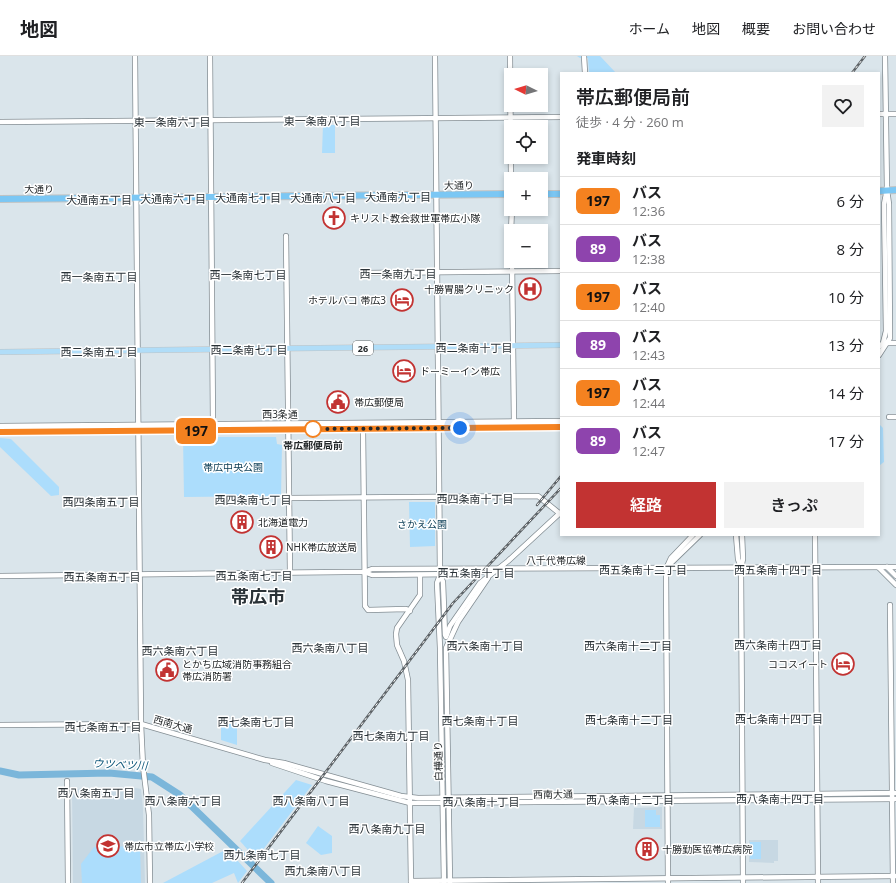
<!DOCTYPE html>
<html lang="ja">
<meta charset="utf-8">
<style>
body{margin:0;font-family:"Open Sans","Noto Sans JP",sans-serif;background:#f2f2f2;color:#202124;height:100vh;display:flex;flex-direction:column;font-size:15px;white-space:nowrap}
*{box-sizing:border-box;margin:0}
p{font-size:13px;color:#757577}
.icon{flex:none;width:22px;height:22px;fill:none;stroke:currentColor;stroke-width:2;stroke-linecap:round;stroke-linejoin:round}
.map{position:relative;flex:1;overflow:hidden}
.drawer{position:absolute;left:560px;top:16px;width:320px;height:464px;display:flex;flex-direction:column;background:#fff;border-radius:0px;box-shadow:0 2px 6px #0003}
.drawer>*{flex:none}
.badge{padding:0 8px;border-radius:6px;font-size:14px;line-height:26px}
.needle{width:26px;rotate:275deg}
.controls{position:absolute;left:504px;top:12px;display:grid;gap:8px}
.controls a{display:grid;place-items:center;width:44px;height:44px;border-radius:0px;background:#fff;box-shadow:0 2px 6px #0003;font-size:20px}
.you{position:absolute;width:20px;height:20px;margin:-10px;border:3px solid #fff;border-radius:50%;background:#1a73e8;box-shadow:0 0 0 6px #1a73e833}
.map>.badge{position:absolute;translate:-50% -50%;box-shadow:0 0 0 2px #fff}
h2{padding:0 16px;font-size:15px;line-height:36px}
.round{display:grid;place-items:center;flex:none;width:42px;height:42px;border-radius:0px;background:#f2f2f2}
.summary{display:flex;align-items:center;justify-content:space-between;height:68px;padding:0 16px}
h1{font-size:19px;font-weight:600;line-height:30px}
.primary-button{display:flex;gap:8px;margin-top:auto;padding:8px 16px}
.primary-button a{flex:1;height:46px;border-radius:0px;background:#c23332;color:#fff;font-size:16px;font-weight:600;line-height:46px;text-align:center}
.primary-button a+a{background:#f2f2f2;color:#202124}
ul{padding:0;list-style:none}
li{display:flex;align-items:center;gap:12px;height:48px;padding:0 16px;border-top:1px solid #e0e0e0}
li div{flex:1}
li b{display:block;font-size:15px}
li em{font-style:normal}
li .badge{min-width:44px;font-weight:700;text-align:center}
header{display:flex;align-items:center;gap:24px;box-sizing:border-box;height:56px;padding:0 20px;background:#fff;border-bottom:1px solid #e0e0e0}
header strong{font-size:19px}
nav{display:flex;gap:22px;margin-inline-start:auto;font-size:14px}
.map>svg:first-child{display:block}
.built{fill:#c7d8e3}
.green{fill:#acddfc}
.lines{fill:none;stroke-linecap:round;stroke-linejoin:round}
.river{stroke:#7bb6da;stroke-width:7}
.secondary-casing{stroke:#838d93;stroke-width:6}
.primary-casing{stroke:#c1c3c3;stroke-width:6}
.highway-casing{stroke:#c1c3c3;stroke-width:8}
.secondary{stroke:#fff;stroke-width:4.5}
.primary{stroke:#b0ddf8;stroke-width:5}
.highway{stroke:#7bc7f4;stroke-width:6}
.rail-casing{stroke:#5c6266;stroke-width:2.5}
.rail{stroke:#fff;stroke-width:1;stroke-dasharray:3;stroke-linecap:butt}
.line-casing{stroke:#fff;stroke-width:9}
.line{stroke:#f58220;stroke-width:6}
.walk{stroke:#232729;stroke-width:4;stroke-dasharray:0 7.2}
.stop-dot{fill:#fff;stroke:#f58220;stroke-width:2}
.labels{text-anchor:middle;dominant-baseline:central;stroke-width:3;stroke-linejoin:round;paint-order:stroke}
.shield{fill:#fff;stroke:#656869;stroke-width:1}
.shield-label{font-size:9px;font-weight:bold;fill:#232729}
.street-label{font-size:10px;fill:#232729;stroke:#fff}
.poi-label{font-size:10px;fill:#232729;stroke:#fff;text-anchor:start}
.stop-label{font-size:10px;font-weight:bold;fill:#232729;stroke:#fff}
.park-label{font-size:10px;fill:#083a53;stroke:#fff}
.neighbourhood-label{font-size:11px;fill:#2a3237;stroke:#fff}
.water-label{font-size:11px;font-style:italic;fill:#0f587b;stroke:#fff}
.town-label{font-size:18px;font-weight:bold;fill:#2a3237;stroke:#fff}
</style>
<header>
<strong>地図</strong>
<nav><a>ホーム</a><a>地図</a><a>概要</a><a>お問い合わせ</a></nav>
</header>
<div class="map">
<svg width="896" height="827" viewBox="0 0 896 827">
<rect width="100%" height="100%" fill="#dae5eb"/>
<g class="built">
<path d="M130,731L141,733L143,753L145,827H73L72,733Z"/>
<path d="M662,751V773H633L634,752Z"/>
<path d="M749,784H778V805H774V807L749,806Z"/>
</g>
<g class="green">
<path d="M577,0H600L616,17H589L588,2H580Z"/>
<path d="M323,69H335V97H322Z"/>
<path d="M880,369L883,372L884,406L880,409Z"/>
<path d="M183,381H276L277,388L282,389L281,440L184,441Z"/>
<path d="M0,382L11,383L59,431V439L51,440L0,391Z"/>
<path d="M409,446H435V490L410,491Z"/>
<path d="M221,668H237V689L221,684Z"/>
<path d="M296,724L312,729L256,803L240,785Z"/>
<path d="M645,754H656V759H660V771H645Z"/>
<path d="M318,770L332,780V797L321,799L306,787Z"/>
<rect x="750" y="786" width="11" height="17"/>
<path d="M140,790L141,827H82L81,808L94,791Z"/>
<path d="M227,793L247,815L238,827L234,817L212,827H163Z"/>
</g>
<g class="lines">
<path class="river" d="M0,715L19,719L109,717L152,721L180,739L271,827"/>
<g class="secondary-casing">
<g id="secondary">
<path d="M135,0L141,668L143,710L149,759L150,827"/>
<path d="M210,0L213,368"/>
<path d="M435,0L440,519L437,527L440,592L444,827"/>
<path d="M510,0L511,123"/>
<path d="M584,0L585,17"/>
<path d="M879,58H896"/>
<path d="M0,66L561,61"/>
<path d="M511,175L512,153"/>
<path d="M286,180L290,517"/>
<path d="M512,205L514,367"/>
<path d="M362,217L561,215"/>
<path d="M886,287H896"/>
<path d="M879,291L883,287L886,275L884,148L886,138"/>
<path d="M879,299L890,282L889,148L887,134L885,0"/>
<path d="M889,361H896"/>
<path d="M0,370L561,365"/>
<path d="M363,373L365,550L368,554L406,553L410,555"/>
<path d="M0,376L561,371"/>
<path d="M289,442L538,440L559,457"/>
<path d="M736,479L738,503L741,512L743,827"/>
<path d="M815,479L818,827"/>
<path d="M668,510L700,479"/>
<path d="M887,511L896,520"/>
<path d="M741,512L743,503L742,479"/>
<path d="M879,512L896,529"/>
<path d="M364,516L372,513L896,511"/>
<path d="M440,519L443,526L445,579"/>
<path d="M0,520L345,516H364L372,519L459,518L482,516"/>
<path d="M890,549L893,827"/>
<path d="M446,581L450,570L480,527L508,505L560,457"/>
<path d="M0,669L141,668L265,704L284,707L401,740L418,742L896,737"/>
<path d="M272,707L326,725L410,747L896,743"/>
<path d="M67,725L68,827"/>
<path d="M411,825L896,820"/>
<path d="M450,826L446,592L458,566L488,522"/>
<path d="M411,827L408,624L404,605L397,589L396,578L397,572L420,539V519"/>
<path d="M668,827L666,513L671,502L693,479"/>
</g>
</g>
<g class="primary-casing">
<path id="primary" d="M0,296L561,289"/>
</g>
<g class="highway-casing">
<g id="highway">
<path d="M879,135L896,134"/>
<path d="M541,138H561"/>
<path d="M0,143L511,138"/>
</g>
</g>
<use href="#secondary" class="secondary"/>
<use href="#primary" class="primary"/>
<use href="#highway" class="highway"/>
<g class="rail-casing">
<g id="rail">
<path d="M852,17L865,0"/>
<path d="M537,449L561,420"/>
<path d="M242,827L453,547L561,432"/>
</g>
</g>
<use href="#rail" class="rail"/>
</g>
<g class="lines">
<g class="line-casing">
<path id="line" d="M0,376L561,371"/>
</g>
<use href="#line" class="line"/>
<path class="walk" d="M313,373L460,372"/>
</g>
<defs>
<g id="church-ring" transform="scale(1.15)"><circle r="9.5" fill="#fff" stroke="#c23332" stroke-width="1.5"/><path d="M-1.2-6h2.4v3.5h3.3v2.4h-3.3V6h-2.4V-.1h-3.3v-2.4h3.3Z" fill="#c23332"/></g>
<g id="hospital-ring" transform="scale(1.15)"><circle r="9.5" fill="#fff" stroke="#c23332" stroke-width="1.5"/><path d="M-5-5h3v3.5h4V-5h3V5h-3V1.5h-4V5h-3Z" fill="#c23332"/></g>
<g id="hotel-ring" transform="scale(1.15)"><circle r="9.5" fill="#fff" stroke="#c23332" stroke-width="1.5"/><path d="M-6-4.5h1.5V1H6V5H4.5V3h-9V5H-6ZM-4 0a1.8 1.8 0 1 1 3.6 0ZM.5 0V-2.5h3Q6-2.5 6 0Z" fill="#c23332"/></g>
<g id="civic-ring" transform="scale(1.15)"><circle r="9.5" fill="#fff" stroke="#c23332" stroke-width="1.5"/><path d="M-.6-6.5H3V-4.5H.6V-3L4-1V1h2V6H-6V1h2V-1L-.6-3ZM-1.2 2.5V6h2.4V2.5Z" fill="#c23332"/></g>
<g id="building-ring" transform="scale(1.15)"><circle r="9.5" fill="#fff" stroke="#c23332" stroke-width="1.5"/><path d="M-4-6H4V6H1V3H-1V6H-4ZM-2.5-4.3h1.7v1.8h-1.7ZM.8-4.3h1.7v1.8H.8ZM-2.5-1h1.7V.8h-1.7ZM.8-1h1.7V.8H.8Z" fill="#c23332"/></g>
<g id="school-ring" transform="scale(1.15)"><circle r="9.5" fill="#fff" stroke="#c23332" stroke-width="1.5"/><path d="M0-5L7-2L0 1L-7-2ZM-4 1L0 2.5L4 1V4Q0 6-4 4Z" fill="#c23332"/></g>
</defs>
<g fill-rule="evenodd">
<use href="#church-ring" x="334" y="162"/>
<use href="#hospital-ring" x="530" y="233"/>
<use href="#hotel-ring" x="402" y="244"/>
<use href="#hotel-ring" x="404" y="315"/>
<use href="#civic-ring" x="338" y="346"/>
<use href="#building-ring" x="242" y="466"/>
<use href="#building-ring" x="271" y="491"/>
<use href="#hotel-ring" x="843" y="608"/>
<use href="#civic-ring" x="167" y="614"/>
<use href="#school-ring" x="108" y="790"/>
<use href="#building-ring" x="647" y="793"/>
</g>
<circle class="stop-dot" cx="313" cy="373" r="8"/>
<g class="labels">
<rect class="shield" x="353" y="285" width="20" height="14" rx="3"/>
<g class="shield-label">
<text x="363" y="292">26</text>
</g>
<g class="street-label">
<text transform="translate(459 129) rotate(-1)">大通り</text>
<text x="39" y="133">大通り</text>
<text x="280" y="358">西3条通</text>
<text x="556" y="504">八千代帯広線</text>
<text transform="translate(173 668) rotate(16)">西南大通</text>
<text transform="translate(438 705) rotate(-91)">白樺通り</text>
<text transform="translate(553 738) rotate(-1)">西南大通</text>
</g>
<g class="poi-label">
<text x="350" y="162">キリスト教会救世軍帯広小隊</text>
<text x="514" y="233" text-anchor="end">十勝胃腸クリニック</text>
<text x="386" y="244" text-anchor="end">ホテルパコ 帯広3</text>
<text x="420" y="315">ドーミーイン帯広</text>
<text x="354" y="346">帯広郵便局</text>
<text x="258" y="466">北海道電力</text>
<text x="286" y="491">NHK帯広放送局</text>
<text x="182" y="608">とかち広域消防事務組合<tspan x="182" dy="12">帯広消防署</tspan></text>
<text x="828" y="608" text-anchor="end">ココスイート</text>
<text x="124" y="790">帯広市立帯広小学校</text>
<text x="662" y="793">十勝勤医協帯広病院</text>
</g>
<g class="stop-label">
<text x="313" y="389">帯広郵便局前</text>
</g>
<g class="park-label">
<text x="233" y="411">帯広中央公園</text>
<text x="422" y="468">さかえ公園</text>
</g>
<g class="neighbourhood-label">
<text x="322" y="64">東一条南八丁目</text>
<text x="172" y="65">東一条南六丁目</text>
<text x="398" y="140">大通南九丁目</text>
<text x="248" y="141">大通南七丁目</text>
<text x="323" y="141">大通南八丁目</text>
<text x="173" y="142">大通南六丁目</text>
<text x="99" y="143">大通南五丁目</text>
<text x="398" y="217">西一条南九丁目</text>
<text x="248" y="218">西一条南七丁目</text>
<text x="99" y="220">西一条南五丁目</text>
<text x="474" y="291">西二条南十丁目</text>
<text x="249" y="293">西二条南七丁目</text>
<text x="99" y="295">西二条南五丁目</text>
<text x="475" y="442">西四条南十丁目</text>
<text x="253" y="443">西四条南七丁目</text>
<text x="101" y="445">西四条南五丁目</text>
<text x="643" y="513">西五条南十二丁目</text>
<text x="778" y="513">西五条南十四丁目</text>
<text x="476" y="516">西五条南十丁目</text>
<text x="254" y="519">西五条南七丁目</text>
<text x="102" y="520">西五条南五丁目</text>
<text x="778" y="588">西六条南十四丁目</text>
<text x="485" y="589">西六条南十丁目</text>
<text x="628" y="589">西六条南十二丁目</text>
<text x="330" y="591">西六条南八丁目</text>
<text x="180" y="594">西六条南六丁目</text>
<text x="779" y="662">西七条南十四丁目</text>
<text x="629" y="663">西七条南十二丁目</text>
<text x="480" y="664">西七条南十丁目</text>
<text x="256" y="665">西七条南七丁目</text>
<text x="103" y="670">西七条南五丁目</text>
<text x="391" y="679">西七条南九丁目</text>
<text x="96" y="736">西八条南五丁目</text>
<text x="780" y="742">西八条南十四丁目</text>
<text x="630" y="743">西八条南十二丁目</text>
<text x="183" y="744">西八条南六丁目</text>
<text x="311" y="744">西八条南八丁目</text>
<text x="481" y="745">西八条南十丁目</text>
<text x="387" y="772">西八条南九丁目</text>
<text x="262" y="798">西九条南七丁目</text>
<text x="323" y="814">西九条南八丁目</text>
</g>
<g class="water-label">
<text transform="translate(120 708) rotate(3)">ウツベツ川</text>
</g>
<g class="town-label">
<text x="258" y="540">帯広市</text>
</g>
</g>
</svg>
<div class="controls">
<a><svg class="needle" viewBox="-14 -14 28 28"><path d="M0-13l5 13h-10z" fill="#e53935"/><path d="M0 13l5-13h-10z" fill="#757577"/></svg></a>
<a><svg class="icon" aria-label="locate" viewBox="0 0 24 24"><circle cx="12" cy="12" r="6"/><path d="M12 2v4M12 18v4M2 12h4M18 12h4"/></svg></a>
<a>+</a>
<a>−</a>
</div>
<div class="you" style="left:460px;top:372px"></div>
<b class="badge" style="left:196px;top:375px;background:#f58220;color:#111">197</b>
<section class="drawer">
<div class="summary"><div><h1>帯広郵便局前</h1><p>徒歩 · 4 分 · 260 m</p></div><a class="round"><svg class="icon" aria-label="heart" viewBox="0 0 24 24"><path d="M12 20l-8-8c-3-5 5-10 8-4 3-6 11-1 8 4z"/></svg></a></div>
<h2>発車時刻</h2>
<ul>
<li><span class="badge" style="background:#f58220;color:#111">197</span><div><b>バス</b><p>12:36</p></div><em>6 分</em></li>
<li><span class="badge" style="background:#8e44ad;color:#fff">89</span><div><b>バス</b><p>12:38</p></div><em>8 分</em></li>
<li><span class="badge" style="background:#f58220;color:#111">197</span><div><b>バス</b><p>12:40</p></div><em>10 分</em></li>
<li><span class="badge" style="background:#8e44ad;color:#fff">89</span><div><b>バス</b><p>12:43</p></div><em>13 分</em></li>
<li><span class="badge" style="background:#f58220;color:#111">197</span><div><b>バス</b><p>12:44</p></div><em>14 分</em></li>
<li><span class="badge" style="background:#8e44ad;color:#fff">89</span><div><b>バス</b><p>12:47</p></div><em>17 分</em></li>
</ul>
<div class="primary-button"><a>経路</a><a>きっぷ</a></div>
</section>
</div>
